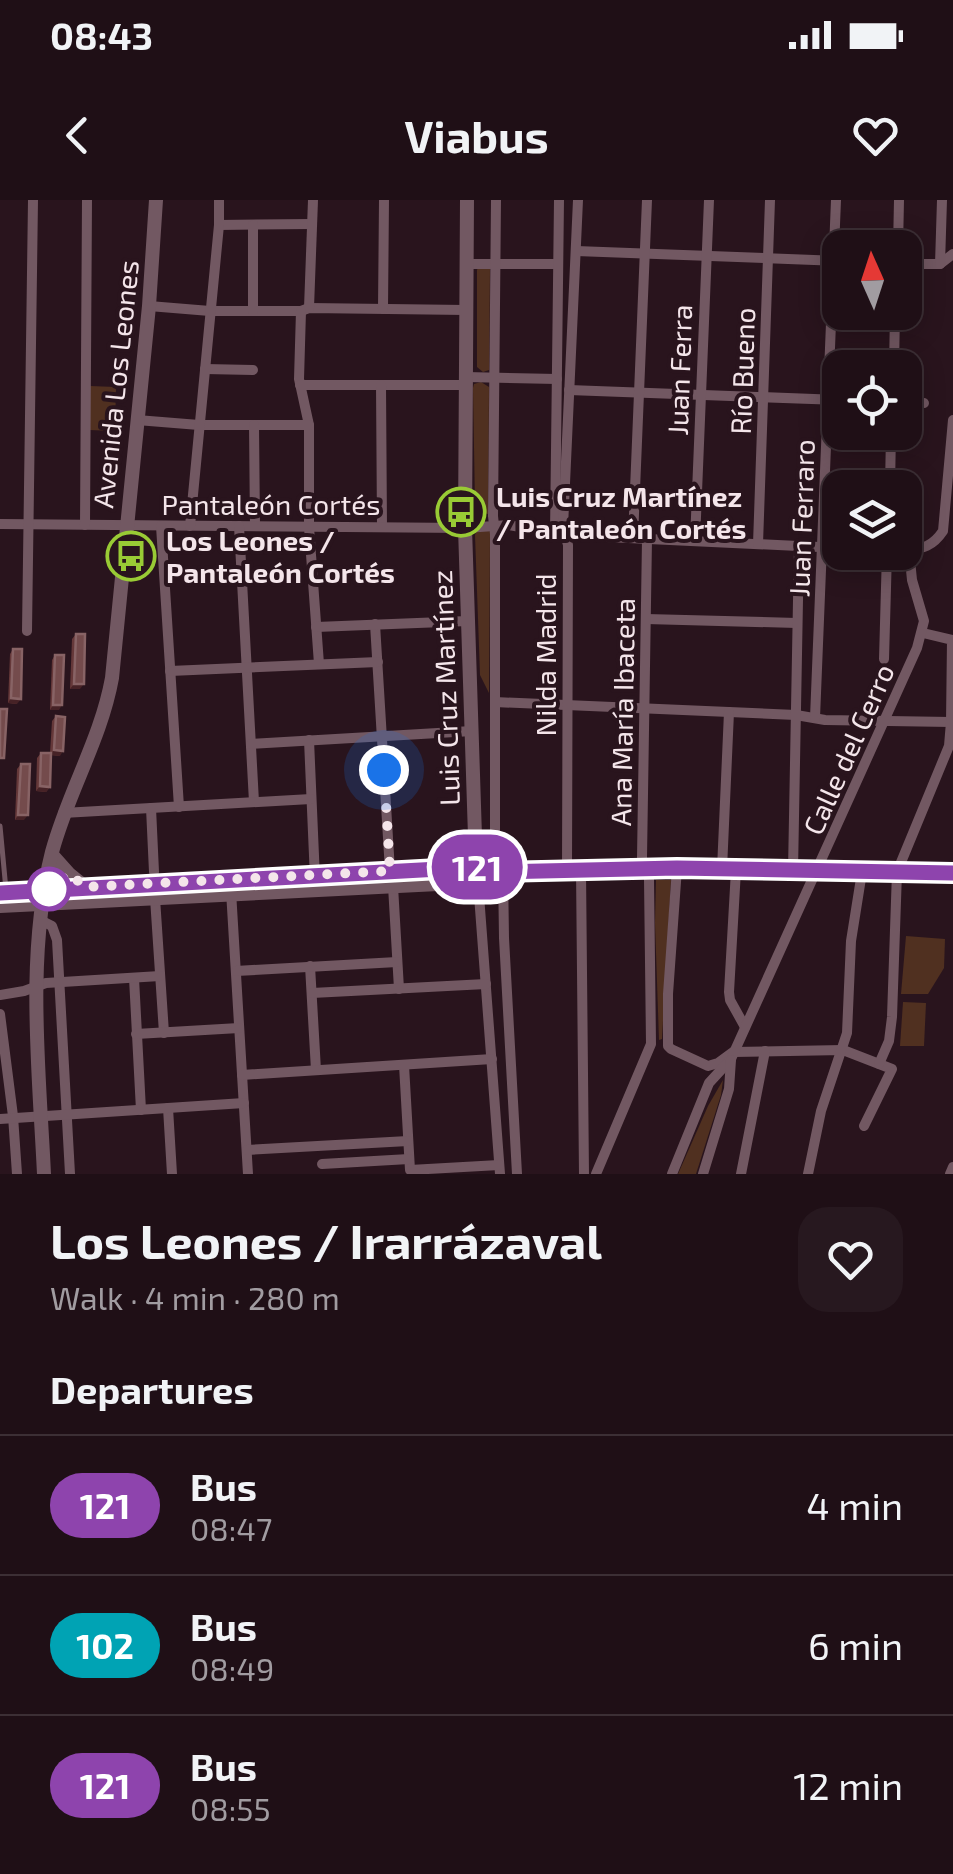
<!DOCTYPE html>
<meta charset="utf-8">
<style>
body{margin:0;font-family:"Exo 2",sans-serif;background:#27181f;color:#f1f3f6;height:100vh;display:flex;flex-direction:column;font-size:38px;white-space:nowrap}
*{box-sizing:border-box;margin:0}
p{font-size:32px;color:#a19ca1}
.icon{flex:none;width:55px;height:55px;fill:none;stroke:currentColor;stroke-width:2;stroke-linecap:round;stroke-linejoin:round}
.map{position:relative;height:974px;overflow:hidden}
.sheet{display:flex;flex-direction:column;background:#1f0f16;flex:1}
.sheet>*{flex:none}
.badge{padding:0 20px;border-radius:32px;font-size:35px;line-height:65px}
.needle{width:65px;rotate:357deg}
.buttons{position:absolute;left:822px;top:30px;display:grid;gap:20px}
.buttons a{display:grid;place-items:center;width:100px;height:100px;border-radius:20px;background:#1f0f16;box-shadow:0 5px 25px #0003,0 0 0 2px #3c2f35;font-size:50px}
.you{position:absolute;width:50px;height:50px;margin:-25px;border:8px solid #fff;border-radius:50%;background:#1a73e8;box-shadow:0 0 0 15px #1a73e833}
.map>.badge{position:absolute;translate:-50% -50%;box-shadow:0 0 0 5px #fff}
h2{padding:0 50px;font-size:38px;line-height:90px}
.round{display:grid;place-items:center;flex:none;width:105px;height:105px;border-radius:30px;background:#27181f}
.headline{display:flex;align-items:center;justify-content:space-between;height:170px;padding:0 50px}
h1{font-size:48px;font-weight:700;line-height:75px}
ul{padding:0;list-style:none}
li{display:flex;align-items:center;gap:30px;height:140px;padding:0 50px;border-top:2px solid #3c2f35}
li div{flex:1}
li b{display:block;font-size:38px}
li em{font-style:normal}
li .badge{min-width:110px;font-weight:700;text-align:center}
.status{display:flex;justify-content:space-between;align-items:center;height:70px;padding:0 50px;background:#1f0f16;direction:ltr}
.status svg{height:28px;fill:currentColor}
header{display:flex;justify-content:space-between;align-items:center;height:130px;padding:0 50px;background:#1f0f16;font-size:45px;font-weight:700}
.map>svg:first-child{display:block}
.green{fill:#503020}
.lines{fill:none;stroke-linecap:round;stroke-linejoin:round}
.lane{stroke:#725862;stroke-width:5}
.street{stroke:#725862;stroke-width:10}
.secondary{stroke:#725862;stroke-width:14}
.wall{fill:#653839}
.shaded-wall{fill:#462226}
.building{fill:#744b4c;stroke:#886365;stroke-width:2.5}
.line-casing{stroke:#fff;stroke-width:22}
.line{stroke:#8e44ad;stroke-width:15}
.walk{stroke:#f4e5ea;stroke-width:10;stroke-dasharray:0 18}
.stop-dot{fill:#fff;stroke:#8e44ad;stroke-width:5}
.labels{text-anchor:middle;dominant-baseline:central;stroke-width:8;stroke-linejoin:round;paint-order:stroke}
.street-label{font-size:28px;fill:#f4e5ea;stroke:#29141d}
.poi-label{font-size:28px;font-weight:bold;fill:#f4e5ea;stroke:#29141d;text-anchor:start}
</style>
<div class="status"><b>08:43</b><svg viewBox="0 0 49 12"><path d="M0 12V9h3v3zM5 12V6h3v6zM10 12V3h3v9zM15 12V0h3v12zM26 1h20v11H26zM47 4h2v5h-2z"/></svg></div>
<header><svg class="icon" aria-label="back" viewBox="0 0 24 24"><path d="M15 5l-7 7 7 7"/></svg>Viabus<svg class="icon" aria-label="heart" viewBox="0 0 24 24"><path d="M12 20l-8-8c-3-5 5-10 8-4 3-6 11-1 8 4z"/></svg></header>
<div class="map">
<svg width="953" height="974" viewBox="0 0 953 974">
<rect width="100%" height="100%" fill="#29141d"/>
<g class="green">
<path d="M479,66L490,67L489,170L483,172L477,167V70Z"/>
<path d="M481,182L489,187L488,314L478,313L475,305L473,188L474,184Z"/>
<path d="M90,186L116,187L115,231L89,230Z"/>
<path d="M487,327L490,332L489,493L480,475L475,335L477,330Z"/>
<path d="M656,680H671L662,839L659,840L655,723Z"/>
<path d="M906,736L945,739L944,768L928,794H901Z"/>
<path d="M903,802L926,803L924,846H900Z"/>
<path d="M723,880L721,895L696,974H678L708,906Z"/>
</g>
<g class="lines">
<path class="lane" d="M0,626L6,690"/>
<g class="street">
<path d="M219,25L312,24"/>
<path d="M898,48L899,0"/>
<path d="M576,51L840,61"/>
<path d="M467,64H558"/>
<path d="M905,64H940L953,54"/>
<path d="M940,64L942,0"/>
<path d="M149,106L210,111H301L309,108L466,110"/>
<path d="M309,108L313,0"/>
<path d="M383,109L384,0"/>
<path d="M253,111V25"/>
<path d="M301,111L299,179L309,225V327L319,464"/>
<path d="M894,168L895,112"/>
<path d="M205,169L253,170"/>
<path d="M466,177L557,179"/>
<path d="M300,185H466"/>
<path d="M381,185L382,327"/>
<path d="M569,190L840,200"/>
<path d="M905,202L924,203"/>
<path d="M137,220L199,225H309"/>
<path d="M254,225L255,326"/>
<path d="M890,288L891,232"/>
<path d="M0,324L465,328L509,325L565,335L840,348"/>
<path d="M85,325L87,0"/>
<path d="M161,326L179,607"/>
<path d="M190,326L219,25V0"/>
<path d="M239,326L254,602"/>
<path d="M555,334L559,0"/>
<path d="M633,338L647,0"/>
<path d="M695,341L709,0"/>
<path d="M758,344L770,0"/>
<path d="M906,350C923,349 933,346 943,331L953,220"/>
<path d="M646,419L797,423"/>
<path d="M375,424L390,671"/>
<path d="M316,427L468,421"/>
<path d="M27,431L33,0"/>
<path d="M884,459L887,352"/>
<path d="M170,471L378,462"/>
<path d="M495,502L796,515L825,520L951,522"/>
<path d="M815,518L836,0"/>
<path d="M309,540L315,679"/>
<path d="M251,544L472,531"/>
<path d="M151,608L154,672"/>
<path d="M63,613L311,599"/>
<path d="M476,667L495,672L677,668L953,673"/>
<path d="M677,668L668,794V846L671,849L708,866L718,863L733,852L843,850L892,869L864,926"/>
<path d="M722,669L729,512"/>
<path d="M567,670L568,345L563,327L578,0"/>
<path d="M581,670L584,974"/>
<path d="M736,670L729,792L730,800L745,827"/>
<path d="M793,671L799,346"/>
<path d="M495,672V334L493,316L496,0"/>
<path d="M495,672L478,682L500,974"/>
<path d="M503,672L504,738L517,974"/>
<path d="M393,686L399,789"/>
<path d="M231,691L248,974"/>
<path d="M155,698L164,833"/>
<path d="M40,720L52,726L57,740L70,974"/>
<path d="M310,766L316,870"/>
<path d="M236,771L397,762"/>
<path d="M134,778L141,910"/>
<path d="M312,793L486,784"/>
<path d="M0,795L24,791L46,783L160,776"/>
<path d="M0,814L13,916L17,974"/>
<path d="M136,834L239,828"/>
<path d="M879,864L889,841L892,817L897,672L949,546L951,522L952,440L923,433"/>
<path d="M404,865L410,970L499,965"/>
<path d="M242,875L492,859"/>
<path d="M168,908L172,974"/>
<path d="M0,919L244,903"/>
<path d="M247,950L408,941"/>
<path d="M322,964L409,959"/>
<path d="M596,974L651,844L649,679L642,658L647,339"/>
<path d="M672,974L709,883L731,859L917,448L924,421L912,380L909,350"/>
<path d="M703,974L729,889L731,860"/>
<path d="M741,974L765,851"/>
<path d="M808,974L821,911L847,833L851,741L862,672"/>
<path d="M950,974L953,967"/>
</g>
<g class="secondary">
<path d="M52,655L69,674L85,687"/>
<path d="M0,693L476,667"/>
<path d="M0,706L478,682L476,667L465,328L467,0"/>
<path d="M44,974C39,869 26,755 52,652C68,592 101,539 112,478L149,106L156,0"/>
</g>
</g>
<g class="wall">
<path d="M76,434L80,489H70L72,439Z"/>
<path d="M13,449L17,504L8,503L10,454Z"/>
<path d="M55,455L59,510H50L52,460Z"/>
<path d="M56,516L60,556L51,555L50,587L46,592L36,591L37,558L41,553H50L52,521Z"/>
<path d="M21,564L24,620H15L17,569Z"/>
</g>
<g class="shaded-wall">
<path d="M74,484H84L80,489H70Z"/>
<path d="M11,498L21,499L17,504L8,503Z"/>
<path d="M53,505H62L59,510H50Z"/>
<path d="M54,550L63,551L60,556L50,555Z"/>
<path d="M40,586L50,587L46,592L36,591Z"/>
<path d="M18,615H28L24,620H15Z"/>
</g>
<g class="building">
<path d="M76,434H85L84,484H74Z"/>
<path d="M13,449H22L21,499L11,498Z"/>
<path d="M55,455H64L62,505H53Z"/>
<path d="M0,509H7L4,558H0Z"/>
<path d="M56,516L65,517L63,551L54,550Z"/>
<path d="M41,553H51L50,587L40,586Z"/>
<path d="M21,564H30L28,615H18Z"/>
</g>
<g class="lines">
<g class="line-casing">
<path id="line" d="M0,693L476,667L494,672L677,668L953,673"/>
</g>
<use href="#line" class="line"/>
<path class="walk" d="M49,689L69,674L86,687L390,671L384,570"/>
</g>
<defs>
<g id="bus-ring" transform="scale(2.5)"><circle r="9.5" fill="#29141d" stroke="#99cb35" stroke-width="1.5"/><path d="M-5-6H5V4H4V6H2V4H-2V6H-4V4H-5ZM-3.5-4V0h7V-4ZM-3.5 1.2v1.5H-2V1.2ZM2 1.2v1.5H3.5V1.2Z" fill="#99cb35"/></g>
</defs>
<g fill-rule="evenodd">
<use href="#bus-ring" x="461" y="312"/>
<use href="#bus-ring" x="131" y="356"/>
</g>
<circle class="stop-dot" cx="49" cy="689" r="20"/>
<g class="labels">
<g class="street-label">
<text transform="translate(679 170) rotate(-88)">Juan Ferra</text>
<text transform="translate(742 171) rotate(-88)">Río Bueno</text>
<text transform="translate(115 184) rotate(-84)">Avenida Los Leones</text>
<text x="271" y="304">Pantaleón Cortés</text>
<text transform="translate(801 318) rotate(-88)">Juan Ferraro</text>
<text transform="translate(545 455) rotate(-90)">Nilda Madrid</text>
<text transform="translate(445 488) rotate(-92)">Luis Cruz Martínez</text>
<text transform="translate(622 512) rotate(-89)">Ana María Ibaceta</text>
<text transform="translate(848 549) rotate(-66)">Calle del Cerro</text>
</g>
<g class="poi-label">
<text x="496" y="296">Luis Cruz Martínez<tspan x="496" dy="32">/ Pantaleón Cortés</tspan></text>
<text x="166" y="340">Los Leones /<tspan x="166" dy="32">Pantaleón Cortés</tspan></text>
</g>
</g>
</svg>
<div class="buttons">
<a><svg class="needle" viewBox="-14 -14 28 28"><path d="M0-13l5 13h-10z" fill="#e53935"/><path d="M0 13l5-13h-10z" fill="#a19ca1"/></svg></a>
<a><svg class="icon" aria-label="locate" viewBox="0 0 24 24"><circle cx="12" cy="12" r="6"/><path d="M12 2v4M12 18v4M2 12h4M18 12h4"/></svg></a>
<a><svg class="icon" aria-label="layers" viewBox="0 0 24 24"><path d="M12 4l9 5-9 5-9-5zM3 14l9 5 9-5"/></svg></a>
</div>
<div class="you" style="left:384px;top:570px"></div>
<b class="badge" style="left:477px;top:667px;background:#8e44ad;color:#fff">121</b>
</div>
<section class="sheet">
<div class="headline"><div><h1>Los Leones / Irarrázaval</h1><p>Walk · 4 min · 280 m</p></div><a class="round"><svg class="icon" aria-label="heart" viewBox="0 0 24 24"><path d="M12 20l-8-8c-3-5 5-10 8-4 3-6 11-1 8 4z"/></svg></a></div>
<h2>Departures</h2>
<ul>
<li><span class="badge" style="background:#8e44ad;color:#fff">121</span><div><b>Bus</b><p>08:47</p></div><em>4 min</em></li>
<li><span class="badge" style="background:#00a3b4;color:#fff">102</span><div><b>Bus</b><p>08:49</p></div><em>6 min</em></li>
<li><span class="badge" style="background:#8e44ad;color:#fff">121</span><div><b>Bus</b><p>08:55</p></div><em>12 min</em></li>
</ul>
</section>
